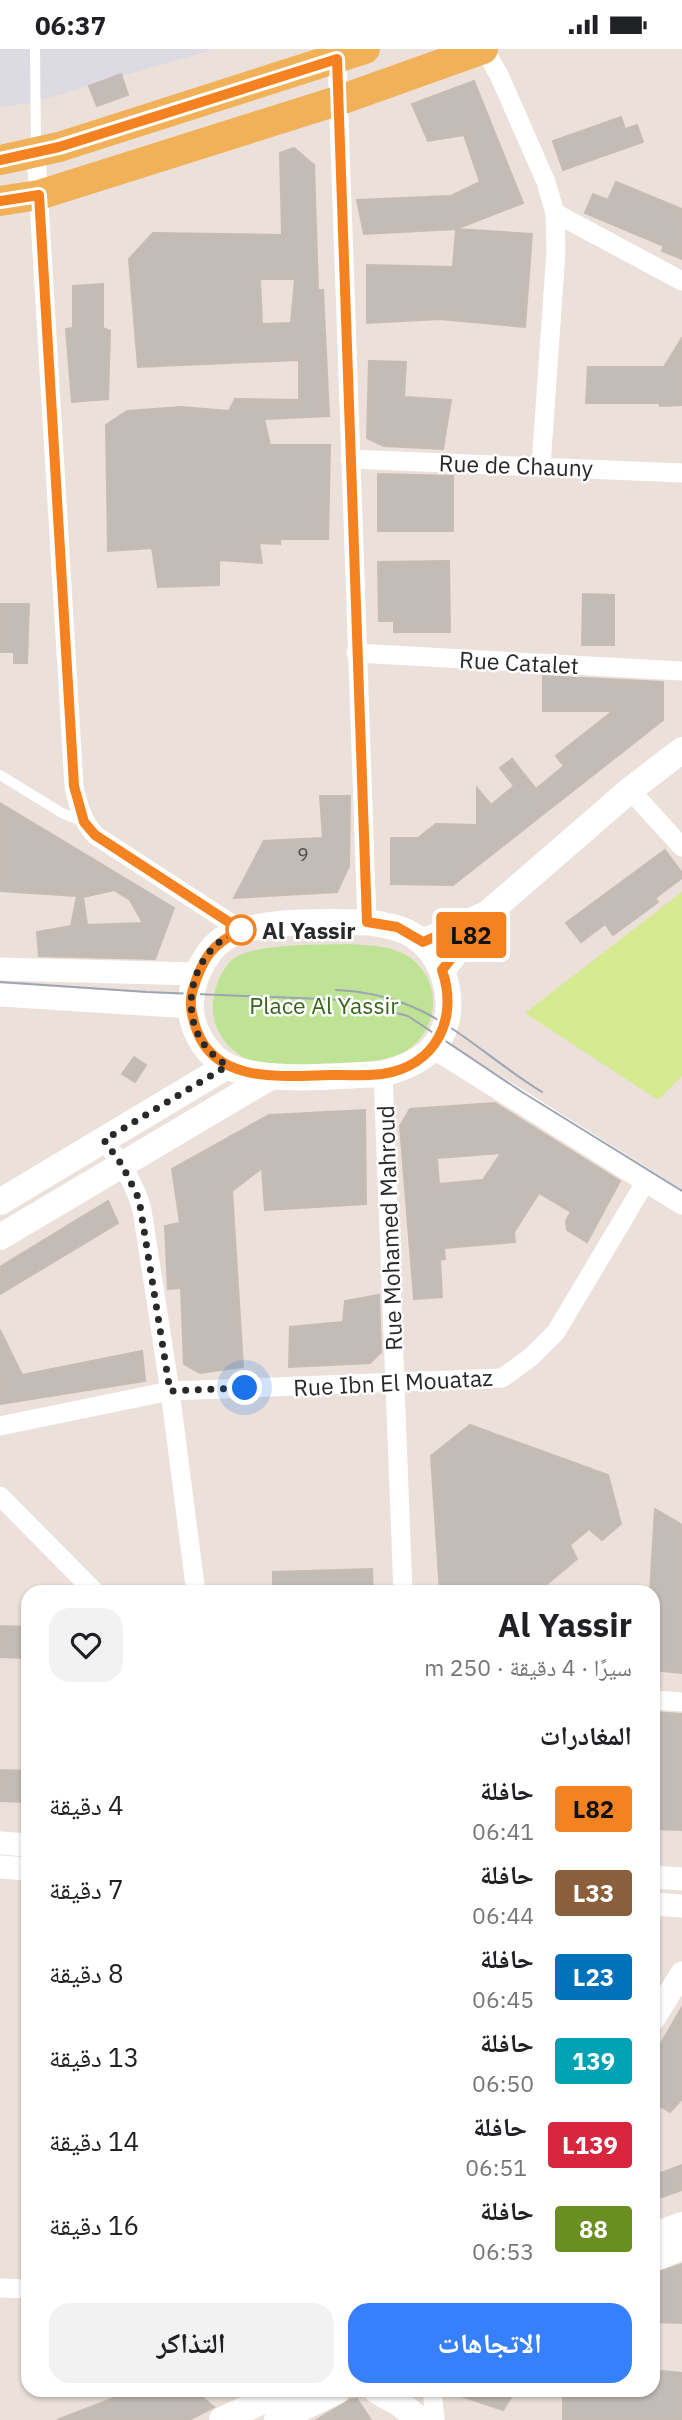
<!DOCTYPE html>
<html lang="ar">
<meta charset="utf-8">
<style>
body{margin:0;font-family:"IBM Plex Sans","Noto Naskh Arabic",sans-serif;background:#f2f2f2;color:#202124;direction:rtl;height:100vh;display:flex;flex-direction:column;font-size:26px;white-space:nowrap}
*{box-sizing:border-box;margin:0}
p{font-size:23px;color:#757577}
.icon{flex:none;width:38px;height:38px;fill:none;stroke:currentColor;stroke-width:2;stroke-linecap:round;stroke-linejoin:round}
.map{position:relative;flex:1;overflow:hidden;direction:ltr}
.sheet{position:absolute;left:21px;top:1536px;width:639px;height:812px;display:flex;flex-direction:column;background:#fff;border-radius:21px;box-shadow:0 2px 5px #0004;direction:rtl}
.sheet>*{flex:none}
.badge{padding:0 14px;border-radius:5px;font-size:24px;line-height:46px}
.you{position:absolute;width:35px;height:35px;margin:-18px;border:5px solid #fff;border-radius:50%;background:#1a73e8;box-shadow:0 0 0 10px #1a73e833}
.map>.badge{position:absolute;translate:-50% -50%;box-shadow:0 0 0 4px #fff}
h2{padding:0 28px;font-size:26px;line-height:63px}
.round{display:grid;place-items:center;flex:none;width:74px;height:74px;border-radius:21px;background:#f2f2f2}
.head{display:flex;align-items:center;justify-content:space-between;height:119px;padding:0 28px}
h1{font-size:33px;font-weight:700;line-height:52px}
.primary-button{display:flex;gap:14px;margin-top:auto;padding:14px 28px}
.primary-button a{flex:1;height:80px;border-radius:21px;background:#3780fb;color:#fff;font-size:28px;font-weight:700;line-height:80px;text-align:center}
.primary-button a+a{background:#f2f2f2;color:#202124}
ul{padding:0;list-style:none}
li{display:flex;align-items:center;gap:21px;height:84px;padding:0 28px}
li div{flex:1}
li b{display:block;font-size:26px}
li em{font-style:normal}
li .badge{min-width:77px;font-weight:700;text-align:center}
.status{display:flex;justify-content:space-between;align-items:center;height:49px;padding:0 35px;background:#fff;direction:ltr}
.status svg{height:19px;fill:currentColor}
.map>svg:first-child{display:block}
.industrial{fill:#dcdbe3}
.green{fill:#bee395}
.pitch{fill:#d5ea91}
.building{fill:#c3bcb6;stroke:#c6bcb4;stroke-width:2;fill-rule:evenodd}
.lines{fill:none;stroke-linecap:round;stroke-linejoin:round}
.service{stroke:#fff;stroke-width:10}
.minor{stroke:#fff;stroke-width:19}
.tertiary{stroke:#fff;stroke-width:23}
.secondary{stroke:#fff;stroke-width:26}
.primary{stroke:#f1b159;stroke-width:30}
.tram{stroke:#9da4b3;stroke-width:2}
.line-casing{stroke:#fff;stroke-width:16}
.line{stroke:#f58220;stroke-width:10}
.walk{stroke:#292929;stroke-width:7;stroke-dasharray:0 12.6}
.stop-dot{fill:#fff;stroke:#f58220;stroke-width:3.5}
.labels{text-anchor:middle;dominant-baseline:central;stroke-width:5;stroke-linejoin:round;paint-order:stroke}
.number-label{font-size:19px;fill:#504e4c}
.street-label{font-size:23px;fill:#292929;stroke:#fff}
.stop-label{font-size:23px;font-weight:bold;fill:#292929;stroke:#fff;text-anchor:start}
.park-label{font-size:23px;fill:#376519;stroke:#fff}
</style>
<div class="status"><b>06:37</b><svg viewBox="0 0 49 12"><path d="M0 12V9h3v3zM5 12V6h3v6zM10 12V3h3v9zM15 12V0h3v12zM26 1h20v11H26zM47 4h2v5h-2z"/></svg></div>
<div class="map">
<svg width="682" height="2371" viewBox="0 0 682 2371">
<rect width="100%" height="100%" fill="#ebe0da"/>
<path class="industrial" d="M0,0H215L31,54L0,58Z"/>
<path class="green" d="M348,895C365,896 384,896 400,903C442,922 444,977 406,1002C381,1018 276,1023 249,1011C237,1006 224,994 219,983C212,969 211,956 215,942C217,932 225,916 233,910C255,894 320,896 348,895Z"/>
<path class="pitch" d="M682,843V1027L658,1051L525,964Z"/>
<g class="building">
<path d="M121,25L128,46L97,57L89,37Z"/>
<path d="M474,32L523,154L456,180L364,185L357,151L451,147L480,133L464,86L428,92L412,55Z"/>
<path d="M621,68L625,80L637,76L643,93L563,121L553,92Z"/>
<path d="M294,99L314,116L318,241H323L329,367L264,370L270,396H330L328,490H280V495L259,494L262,514L219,511V536L158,538L152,499L108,502L106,376L127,362L181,358L229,362L235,350L299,351V311L138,318L129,210L153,184L282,186L280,104ZM260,230H295L291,274L262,275Z"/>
<path d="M616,133L682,160V210L662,202L664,197L585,164L593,145L608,151Z"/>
<path d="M456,180L532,185L525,278L440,270L367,274V216L453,218Z"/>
<path d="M103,235V279L110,282L108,350L72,353L66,280L73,279V237Z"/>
<path d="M682,289V356L660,357L659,354H586L588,318H664Z"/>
<path d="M369,312L406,313L404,348L451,351L443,400L384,397L367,389Z"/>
<path d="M378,425L453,427V482H378Z"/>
<path d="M449,512L450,583H394V572H379L378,513Z"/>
<path d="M583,545L614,546V596H582Z"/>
<path d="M0,555H29L27,614H14V603H0Z"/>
<path d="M543,627L663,633V671L453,836L391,835V789H418L436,775L477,776V739L491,756L514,737L500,719L512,710L536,740L564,717L556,707L613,662H543Z"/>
<path d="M320,747H350L349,817L337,843L234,849L264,792L323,789Z"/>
<path d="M0,754L174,859L155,910L39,907L37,883L71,877L77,847L0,842ZM114,841L130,851L143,874L87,876L83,848Z"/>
<path d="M665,801L682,824V829L655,849L658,853L613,886L605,875L581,893L566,874Z"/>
<path d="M134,1008L146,1016L135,1033L122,1025Z"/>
<path d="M495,1054L620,1132L587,1193L567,1181L566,1172L571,1163L539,1144L514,1183L515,1193L444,1199L445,1210L440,1211L442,1248L414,1250L400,1077L410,1060ZM501,1104L483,1131L439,1135L437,1109Z"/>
<path d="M365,1061L366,1155L265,1161L262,1119L232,1142L243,1318L200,1324L184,1315L181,1239L168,1240L165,1177L180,1174L172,1120L269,1066Z"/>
<path d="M108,1152L118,1174L0,1245V1218Z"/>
<path d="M379,1246L381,1303L370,1314L289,1318L290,1278L343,1273L345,1252Z"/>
<path d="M0,1281L22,1326L142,1302L145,1332L0,1355Z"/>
<path d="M470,1376L608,1426L621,1475L602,1491L589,1480L570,1496L577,1510L536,1544H527L524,1535L507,1544H440L431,1407Z"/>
<path d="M655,1460L682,1476V1624L653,1621V1544H650Z"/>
<path d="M372,1520L373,1544H273V1523Z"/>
<path d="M0,1577L28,1578V1609L0,1608Z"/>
<path d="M653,1663L682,1665V1781L653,1780Z"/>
<path d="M0,1721L28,1722V1753L0,1752Z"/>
<path d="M682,1958V2050L670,2063L653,2053V2008Z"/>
<path d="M682,2116V2141L653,2151V2127Z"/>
<path d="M682,2215V2274L653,2273V2225Z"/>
<path d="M653,2321L682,2324V2371H563V2342H653Z"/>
<path d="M132,2342H195L214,2358L189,2371H57Z"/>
<path d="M452,2342H515L503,2361L452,2344Z"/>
<path d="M357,2350L371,2371H316L350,2351Z"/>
</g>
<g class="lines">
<g class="service">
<path d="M35,0L36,99"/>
<path d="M0,726L62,764L84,773"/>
<path d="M653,1941L670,1943"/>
</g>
<g class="minor">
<path d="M484,0L499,26L546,133L555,164L556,202L541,417"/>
<path d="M337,10L367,873"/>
<path d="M36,104L74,737C78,756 82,771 95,786L241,881"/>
<path d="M555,164L682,232"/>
<path d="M350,410L682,424"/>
<path d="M356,604L682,622"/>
<path d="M630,741L682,798"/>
<path d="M383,1025L403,1544"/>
<path d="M104,1091C120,1113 135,1134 142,1161L170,1342L196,1544"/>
<path d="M0,1377L170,1342L502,1329L531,1308L556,1283L646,1132"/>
<path d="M0,1447L96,1544"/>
<path d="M653,1651L682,1653"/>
<path d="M0,2239L28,2240"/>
<path d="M432,2342L435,2371"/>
</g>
<g class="tertiary">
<path d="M0,920L197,925"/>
<path d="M0,946L191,958"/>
<path d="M433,998L682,1154"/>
<path d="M0,1794L28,1796"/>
<path d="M0,1818L28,1820"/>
<path d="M653,1828L682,1830"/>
<path d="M653,1855L682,1857"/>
<path d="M653,1971L682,1924"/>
</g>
<g class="secondary">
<path d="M367,873C386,876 407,879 422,893C451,919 459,972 431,1001C417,1014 400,1020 383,1025C339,1026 269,1035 229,1018C209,1009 194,985 191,963C190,947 194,930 201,917C207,906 214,895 225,889C258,869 328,874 367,873Z"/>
<path d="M423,893L482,867"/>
<path d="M442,921L487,865L630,741L682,701"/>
<path d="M0,1153L227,1017"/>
<path d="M0,1188L272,1027"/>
<path d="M653,2187L682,2176"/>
<path d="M653,2210L682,2198"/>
<path d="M377,2342L400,2355L420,2371"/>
<path d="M222,2371L284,2342"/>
<path d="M277,2371L337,2342"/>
</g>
<g class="primary">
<path d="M0,111L59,98L365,0"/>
<path d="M0,152L39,146L340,51L483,0"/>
</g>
<g class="tram">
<path d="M0,933L147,943L346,951L408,967L522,1043L682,1142"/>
<path d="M336,941C431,945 468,997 542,1043"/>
</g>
</g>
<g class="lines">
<g class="line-casing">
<path id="line" d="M0,111L59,98L337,10L367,873L397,878L423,893L487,865L442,921C459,970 436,1017 382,1025C365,1027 346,1026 329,1026C283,1027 217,1035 197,982C192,969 188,954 193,940C203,909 211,896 241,881L95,786L84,773L74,737L39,146L0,152"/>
</g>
<use href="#line" class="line"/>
<path class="walk" d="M241,881C236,884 228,887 222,891C191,914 181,962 203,994C209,1003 218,1010 227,1017L104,1091L122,1116L139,1150L170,1342L245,1339"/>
</g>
<circle class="stop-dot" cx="241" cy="881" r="14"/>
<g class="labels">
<g class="number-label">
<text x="303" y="805">9</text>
</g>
<g class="street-label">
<text transform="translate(516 416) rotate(2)">Rue de Chauny</text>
<text transform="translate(519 613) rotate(3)">Rue Catalet</text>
<text transform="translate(389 1179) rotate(-92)">Rue Mohamed Mahroud</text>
<text transform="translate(393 1333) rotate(-3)">Rue Ibn El Mouataz</text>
</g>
<g class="stop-label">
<text x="262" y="881">Al Yassir</text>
</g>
<g class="park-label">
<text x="324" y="956">Place Al Yassir</text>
</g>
</g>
</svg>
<div class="you" style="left:245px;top:1339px"></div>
<b class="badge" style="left:471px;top:886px;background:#f58220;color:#111">L82</b>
<section class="sheet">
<div class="head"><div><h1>Al Yassir</h1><p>سيرًا · 4 دقيقة · 250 m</p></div><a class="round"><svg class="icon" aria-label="heart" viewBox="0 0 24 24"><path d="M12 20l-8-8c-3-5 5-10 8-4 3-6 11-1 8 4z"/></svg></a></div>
<h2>المغادرات</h2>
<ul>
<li><span class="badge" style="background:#f58220;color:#111">L82</span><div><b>حافلة</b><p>06:41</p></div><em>4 دقيقة</em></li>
<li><span class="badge" style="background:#8b5e3c;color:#fff">L33</span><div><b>حافلة</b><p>06:44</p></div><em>7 دقيقة</em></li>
<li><span class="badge" style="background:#0072bc;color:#fff">L23</span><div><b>حافلة</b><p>06:45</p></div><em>8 دقيقة</em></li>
<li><span class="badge" style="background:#00a3b4;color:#fff">139</span><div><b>حافلة</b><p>06:50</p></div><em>13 دقيقة</em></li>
<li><span class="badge" style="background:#d7263d;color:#fff">L139</span><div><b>حافلة</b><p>06:51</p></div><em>14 دقيقة</em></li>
<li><span class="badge" style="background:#6b8e23;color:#fff">88</span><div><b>حافلة</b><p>06:53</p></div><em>16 دقيقة</em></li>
</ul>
<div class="primary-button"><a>الاتجاهات</a><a>التذاكر</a></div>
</section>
</div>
